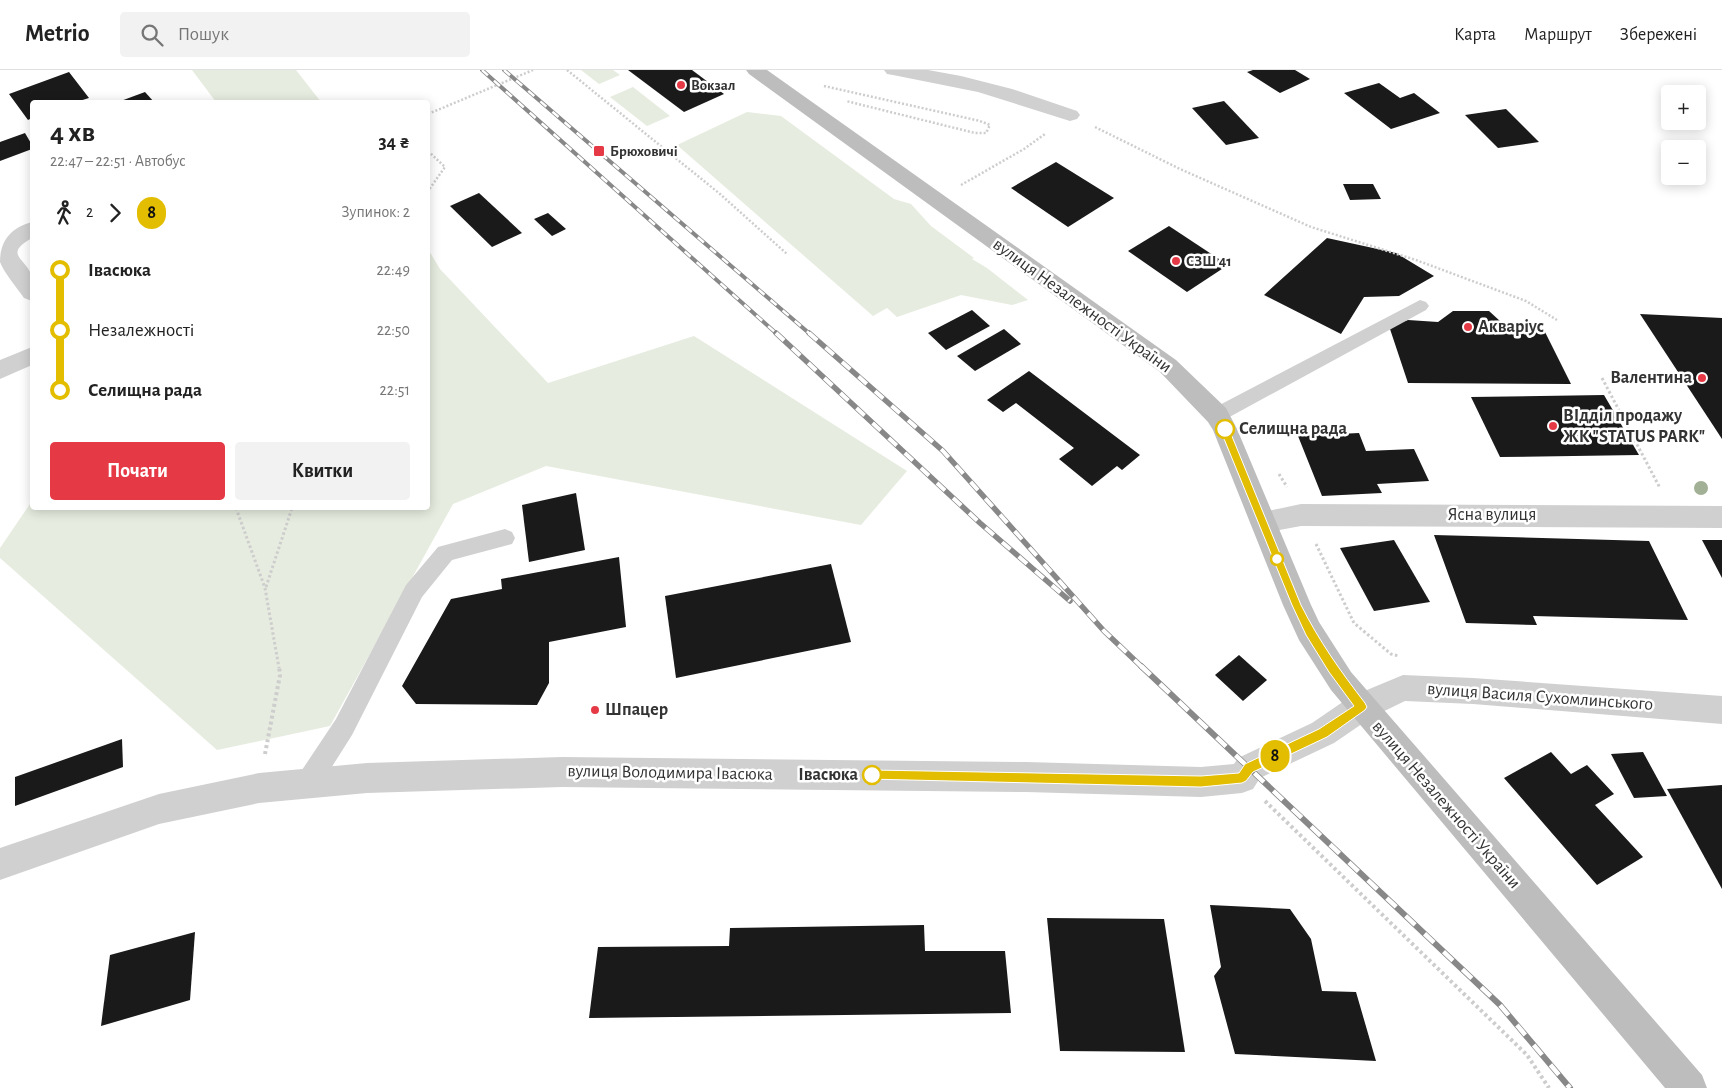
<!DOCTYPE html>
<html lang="uk">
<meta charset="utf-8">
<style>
body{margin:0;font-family:"Alegreya Sans",sans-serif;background:#f2f2f2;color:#222;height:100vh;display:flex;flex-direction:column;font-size:19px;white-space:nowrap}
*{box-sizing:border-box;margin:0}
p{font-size:16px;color:#767676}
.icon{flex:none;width:28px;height:28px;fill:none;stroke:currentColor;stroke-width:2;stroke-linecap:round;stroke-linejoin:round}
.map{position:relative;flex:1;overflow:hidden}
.details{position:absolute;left:30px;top:30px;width:400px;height:410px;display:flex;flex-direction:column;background:#fff;border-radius:5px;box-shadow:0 2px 12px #0003}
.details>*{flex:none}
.badge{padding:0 10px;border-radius:16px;font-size:18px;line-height:32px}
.fabs{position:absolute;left:1661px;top:15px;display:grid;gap:10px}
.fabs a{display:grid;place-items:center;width:45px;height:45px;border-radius:5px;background:#fff;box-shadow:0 2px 12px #0003;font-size:25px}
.map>.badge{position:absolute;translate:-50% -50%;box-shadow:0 0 0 2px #fff}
.legs{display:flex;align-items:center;gap:8px;height:55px;padding:0 20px;font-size:16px}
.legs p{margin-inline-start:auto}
.summary{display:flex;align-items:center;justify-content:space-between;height:85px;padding:0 20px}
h1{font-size:28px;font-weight:600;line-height:38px}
.cta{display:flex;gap:10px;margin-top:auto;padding:10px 20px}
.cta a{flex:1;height:58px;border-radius:5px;background:#e63946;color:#fff;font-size:20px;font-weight:600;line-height:58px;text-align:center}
.cta a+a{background:#f2f2f2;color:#222}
ul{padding:0 20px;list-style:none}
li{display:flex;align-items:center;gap:18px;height:60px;font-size:19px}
li i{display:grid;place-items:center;width:8px;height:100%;margin:0 6px;background:currentColor}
li i::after{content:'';width:12px;height:12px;margin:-6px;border:4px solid;border-radius:50%;background:#fff}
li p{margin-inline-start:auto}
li:first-child i{background:linear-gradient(#0000 50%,currentColor 0)}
li:last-child i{background:linear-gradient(currentColor 50%,#0000 0)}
header{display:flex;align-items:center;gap:30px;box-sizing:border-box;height:70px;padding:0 25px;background:#fff;border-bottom:1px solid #e0e0e0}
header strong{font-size:24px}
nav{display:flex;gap:28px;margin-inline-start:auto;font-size:18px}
.search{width:350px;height:45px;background:#f2f2f2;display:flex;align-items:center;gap:12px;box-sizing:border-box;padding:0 18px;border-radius:5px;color:#767676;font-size:19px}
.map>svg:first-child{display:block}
.green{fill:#e6ecdf}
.building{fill:#1a1a1a}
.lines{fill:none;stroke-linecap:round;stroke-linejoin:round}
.path-far2{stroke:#cdcdcd;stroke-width:2.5;stroke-dasharray:2 2;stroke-linecap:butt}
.path-far1{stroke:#cdcdcd;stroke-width:3;stroke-dasharray:2.5 2.5;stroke-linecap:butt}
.path{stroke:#cdcdcd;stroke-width:4;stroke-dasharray:3 3;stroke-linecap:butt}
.service{fill:#d0d0d0;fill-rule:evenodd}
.minor{fill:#d0d0d0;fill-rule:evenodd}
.secondary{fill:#bdbdbd;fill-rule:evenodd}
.rail-far2-casing{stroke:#888;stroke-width:4}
.rail-far1-casing{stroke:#888;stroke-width:5.5}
.rail-casing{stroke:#888;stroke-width:6}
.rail-far2{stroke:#fff;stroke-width:2.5;stroke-dasharray:8;stroke-linecap:butt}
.rail-far1{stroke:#fff;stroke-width:4;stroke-dasharray:11;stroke-linecap:butt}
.rail{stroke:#fff;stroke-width:4.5;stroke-dasharray:13;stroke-linecap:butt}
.tree{fill:#a2b095}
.line-1{fill:#e3bd00;stroke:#fff}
.poi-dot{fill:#e63946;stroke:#fff;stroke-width:2}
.stop-1-dot{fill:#fff;stroke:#e3bd00;stroke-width:2.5}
.labels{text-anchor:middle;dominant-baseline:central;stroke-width:5;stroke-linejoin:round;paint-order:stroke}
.far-poi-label{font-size:15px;font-weight:bold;fill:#333;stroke:#fff;text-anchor:start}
.street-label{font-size:18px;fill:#333;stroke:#fff}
.poi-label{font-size:18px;font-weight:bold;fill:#333;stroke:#fff;text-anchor:start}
.stop-label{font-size:18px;font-weight:bold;fill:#333;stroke:#fff;text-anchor:start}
</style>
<header>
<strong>Metrio</strong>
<div class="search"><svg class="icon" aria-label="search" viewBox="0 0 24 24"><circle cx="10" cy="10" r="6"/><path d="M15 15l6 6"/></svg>Пошук</div>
<nav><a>Карта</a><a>Маршрут</a><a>Збережені</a></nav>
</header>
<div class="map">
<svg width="1722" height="1018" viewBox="0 0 1722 1018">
<rect width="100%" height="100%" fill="#fff"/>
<g class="green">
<path d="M192,0H296L321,32H216Z"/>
<path d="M581,0H613L620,5L599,14Z"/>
<path d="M633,17L670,46L647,56L610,27Z"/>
<path d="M747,42L781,46L894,129L911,134L931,156L974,188L972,189L987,198L1028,230L1012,235L961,225L897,247L887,238L873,246L677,75Z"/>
<path d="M428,179L440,199L548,313L694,266L907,401L861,455L546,396L453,434L330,656L217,680L0,488V478L32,431V438H428Z"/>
</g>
<g class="building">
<path d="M628,0H692L724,24L684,42Z"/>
<path d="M1253,0H1295L1310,9L1280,23L1247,2Z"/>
<path d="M69,2L89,28L76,32H32V48L28,50L9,24Z"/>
<path d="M1379,13L1400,28L1414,23L1440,43L1391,59L1344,23Z"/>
<path d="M145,22L154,32H118Z"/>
<path d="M1224,31L1259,68L1226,75L1192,38Z"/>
<path d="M1506,39L1539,72L1498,78L1465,45Z"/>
<path d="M25,63L32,75V79L0,91V72Z"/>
<path d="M1056,92L1114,128L1068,157L1011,118Z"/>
<path d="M1343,114H1373L1381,129L1350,130Z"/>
<path d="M479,123L522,163L492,177L450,136Z"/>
<path d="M548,143L566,159L552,166L534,149Z"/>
<path d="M1169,156L1228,195L1187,222L1128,181Z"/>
<path d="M1327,168L1396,183L1434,206L1399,226L1364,227L1341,264L1264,225Z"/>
<path d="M972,240L990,256L946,280L928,263Z"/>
<path d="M1453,241H1489L1512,262H1545L1571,314L1408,313L1389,256L1408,250L1438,252Z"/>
<path d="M1640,244L1722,248V369Z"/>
<path d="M1004,259L1021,274L975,301L957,286Z"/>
<path d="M1029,301L1140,385L1122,400L1117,396L1092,416L1059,389L1074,378L1016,333L1003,342L987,330Z"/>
<path d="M1604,325L1639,385L1500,387L1471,327Z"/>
<path d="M1359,363L1366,381L1414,379L1429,411L1377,414L1382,423L1322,426L1298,366Z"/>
<path d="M576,423L585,480L529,492L522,435Z"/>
<path d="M1434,465L1649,471L1688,550L1533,546L1537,555L1466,553Z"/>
<path d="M1394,470L1430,532L1374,541L1340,478Z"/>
<path d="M1702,470H1722V508Z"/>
<path d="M619,487L626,557L549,572V613L537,635L416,634L402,616L451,529L502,519L501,509Z"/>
<path d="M831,494L851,572L676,608L665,526Z"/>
<path d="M1239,585L1267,610L1243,631L1215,605Z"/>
<path d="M122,669L123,697L15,736V707Z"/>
<path d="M1551,682L1571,704L1587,695L1614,724L1595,735L1643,787L1597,815L1504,708Z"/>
<path d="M1643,682L1667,726L1634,728L1611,684Z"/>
<path d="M1722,715V819L1667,719Z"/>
<path d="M1210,835L1290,839L1311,869L1322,921L1356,922L1376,991L1235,984L1214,906L1221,897Z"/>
<path d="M1047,848L1164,849L1185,982L1060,981Z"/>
<path d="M924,855L925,881H1005L1011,943L589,948L598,877L729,876L730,858Z"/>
<path d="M195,862L190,930L101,956L110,885Z"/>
</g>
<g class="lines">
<g class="path-far2">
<path d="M567,0L720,124L787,184"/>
<path d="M824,16L980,51L990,55L986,63H975L846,31"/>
<path d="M428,44L533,0"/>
<path d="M1095,57L1180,99L1311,157L1416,190L1526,231L1557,250"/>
<path d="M428,81L445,97L428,121"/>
<path d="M961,115L1024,79L1045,64"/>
</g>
<g class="path-far1">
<path d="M1602,308L1660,418"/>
<path d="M1279,404L1287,417"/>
<path d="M236,438L265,518L279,598"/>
<path d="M1316,474L1354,553L1391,584L1399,586"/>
<path d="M266,517L292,438"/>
</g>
<g class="path">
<path d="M265,684L280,605L279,596"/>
<path d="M1265,731L1527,985L1549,1018"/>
</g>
<g class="service">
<path d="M1420,230L1426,232L1429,236L1426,240L1224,350L1217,352L1210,350L1208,345L1210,340Z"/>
<path d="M505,459L512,462L515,468L512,474L452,490L422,527L352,665L316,722L307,726L298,722L295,714L298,706L336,649L406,515L438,477Z"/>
</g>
<g class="minor">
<path d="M884,0H928L961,6L1012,19L1077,41L1080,45L1077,49L1070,51L978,22L893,5L887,4Z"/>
<path d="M32,152V168C2,185 27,188 32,207C34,213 33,225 32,231L24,228C18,219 4,203 0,192C0,169 13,157 32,152Z"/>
<path d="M32,277V295L0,309V290Z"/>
<path d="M1301,434L1722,436V458L1301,456L1263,463L1254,460L1250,452L1254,444Z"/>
<path d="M1403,605L1473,608L1722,626V654L1473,634L1405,631L1372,647L1334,673L1260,708L1253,719L1242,723L1201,727L1026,722L562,717L367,723L259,733L159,754L0,810V778L159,724L259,703L367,693L562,687L1026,692L1201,697L1234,694L1238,688L1312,653L1350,627Z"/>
</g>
<path class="secondary" d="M746,0H767L1176,290L1226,338L1237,359L1311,535L1319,552L1351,602L1702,1005L1707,1018H1665L1331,620L1299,570L1283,535L1213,360L1208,352L1160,302L749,4Z"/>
<g class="rail-far2-casing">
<g id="rail-far2">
<path d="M482,0L777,264"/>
<path d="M504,0L810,264"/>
</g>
</g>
<g class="rail-far1-casing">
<g id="rail-far1">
<path d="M776,263L980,453L1070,531"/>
<path d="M809,263L943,381L1104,561L1143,598"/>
</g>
</g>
<g class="rail-casing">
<path id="rail" d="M1141,596L1500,935L1570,1018"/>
</g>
<use href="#rail-far2" class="rail-far2"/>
<use href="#rail-far1" class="rail-far1"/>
<use href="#rail" class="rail"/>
</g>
<circle class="tree" cx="1701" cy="418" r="7"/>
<path class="line-1" d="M1225,355L1229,359L1301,535C1319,571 1341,602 1365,633L1367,637L1365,640L1327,667L1253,702L1246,711L1242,713L1201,717L868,709L867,705L868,701L872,700L1201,706L1239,703L1245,694L1319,659L1354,636L1329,602L1306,565L1292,535L1220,359Z"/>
<g class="poi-dot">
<circle cx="681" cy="15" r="5"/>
<rect x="593" y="75" width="12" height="12" rx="2.5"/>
<circle cx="1176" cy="191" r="5"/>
<circle cx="1468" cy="257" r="5"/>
<circle cx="1702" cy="308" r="5"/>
<circle cx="1553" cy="356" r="5"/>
<circle cx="595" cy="640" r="5"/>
</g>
<g class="stop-1-dot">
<circle cx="1225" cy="359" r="9"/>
<circle cx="1277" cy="489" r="6"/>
<circle cx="872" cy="705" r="9"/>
</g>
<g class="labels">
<g class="far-poi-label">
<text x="691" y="15">Вокзал</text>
<text x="610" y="81">Брюховичі</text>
<text x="1186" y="191">СЗШ 41</text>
</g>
<g class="street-label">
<text transform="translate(1082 236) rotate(36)">вулиця Незалежності України</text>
<text x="1492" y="445">Ясна вулиця</text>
<text transform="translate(1540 627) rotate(4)">вулиця Василя Сухомлинського</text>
<text transform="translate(670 703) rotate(1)">вулиця Володимира Івасюка</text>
<text transform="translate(1446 735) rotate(49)">вулиця Незалежності України</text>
</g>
<g class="poi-label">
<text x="1478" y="257">Акваріус</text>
<text x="1692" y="308" text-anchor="end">Валентина</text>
<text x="1563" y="346">ВІдділ продажу<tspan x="1563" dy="21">ЖК "STATUS PARK"</tspan></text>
<text x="605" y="640">Шпацер</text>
</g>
<g class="stop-label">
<text x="1239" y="359">Селищна рада</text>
<text x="858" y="705" text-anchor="end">Івасюка</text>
</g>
</g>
</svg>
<div class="fabs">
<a>+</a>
<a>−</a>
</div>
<b class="badge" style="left:1275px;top:686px;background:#e3bd00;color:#111">8</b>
<section class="details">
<div class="summary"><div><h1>4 хв</h1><p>22:47 – 22:51 · Автобус</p></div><b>34 ₴</b></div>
<div class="legs"><svg class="icon" aria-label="walk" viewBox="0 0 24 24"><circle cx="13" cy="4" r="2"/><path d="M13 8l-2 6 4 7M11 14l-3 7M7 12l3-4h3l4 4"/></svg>2<svg class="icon" aria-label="forward" viewBox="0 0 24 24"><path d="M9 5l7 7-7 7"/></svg><b class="badge" style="background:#e3bd00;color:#111">8</b><p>Зупинок: 2</p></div>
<ul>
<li><i style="color:#e3bd00"></i><b>Івасюка</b><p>22:49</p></li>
<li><i style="color:#e3bd00"></i><span>Незалежності</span><p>22:50</p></li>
<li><i style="color:#e3bd00"></i><b>Селищна рада</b><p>22:51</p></li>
</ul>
<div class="cta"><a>Почати</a><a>Квитки</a></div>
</section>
</div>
